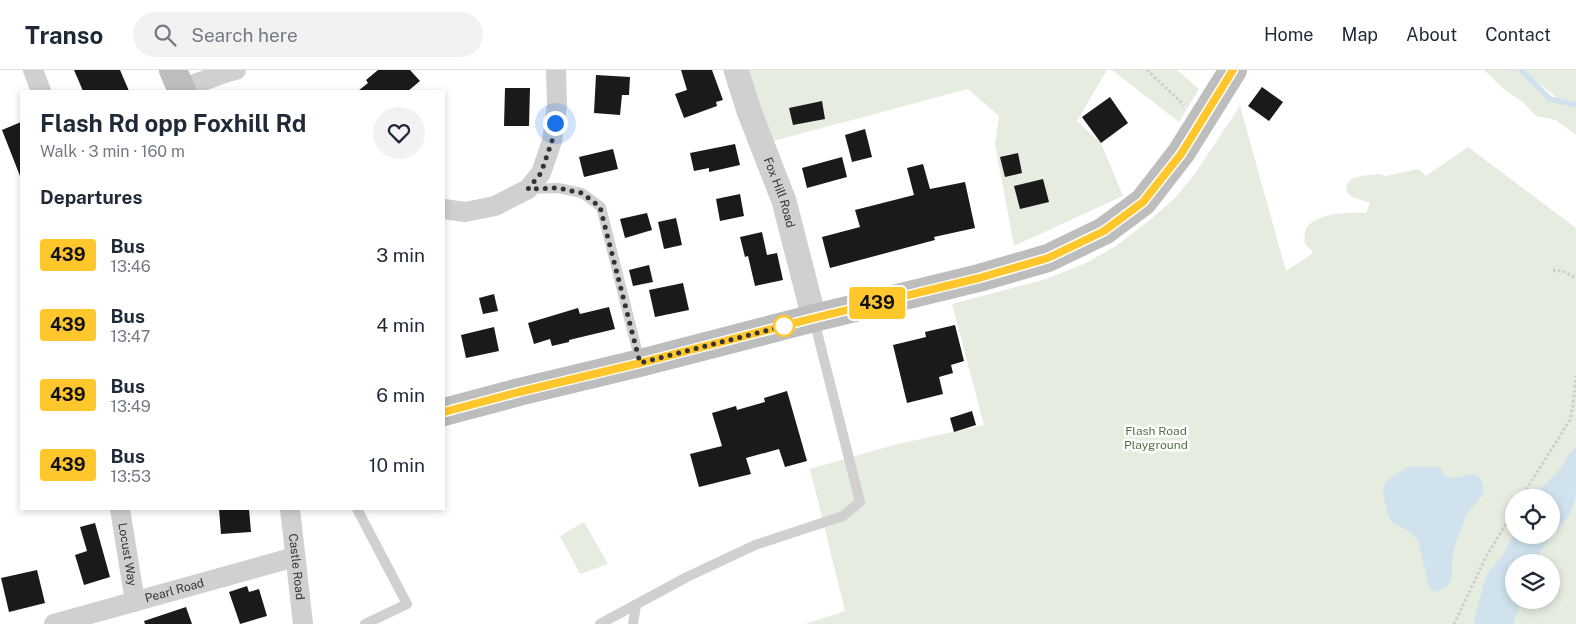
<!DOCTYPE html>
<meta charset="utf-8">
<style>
body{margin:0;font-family:"Public Sans",sans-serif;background:#f2f2f3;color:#1f2937;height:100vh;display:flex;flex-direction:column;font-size:19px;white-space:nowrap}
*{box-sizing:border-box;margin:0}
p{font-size:16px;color:#747a83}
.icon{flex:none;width:28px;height:28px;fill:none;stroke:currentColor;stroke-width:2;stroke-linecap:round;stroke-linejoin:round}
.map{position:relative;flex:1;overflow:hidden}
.sheet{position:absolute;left:20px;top:20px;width:425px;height:420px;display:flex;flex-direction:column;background:#fff;border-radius:0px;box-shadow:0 2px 8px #0003}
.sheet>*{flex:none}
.badge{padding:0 10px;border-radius:4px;font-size:18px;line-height:32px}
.tools{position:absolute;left:1505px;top:419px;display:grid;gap:10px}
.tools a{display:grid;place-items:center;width:55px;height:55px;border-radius:50%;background:#fff;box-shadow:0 2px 8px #0003;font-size:25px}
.you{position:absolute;width:25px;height:25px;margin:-12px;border:4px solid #fff;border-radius:50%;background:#1a73e8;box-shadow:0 0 0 8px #1a73e833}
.map>.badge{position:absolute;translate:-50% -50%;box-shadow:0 0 0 2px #fff}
h2{padding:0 20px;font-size:19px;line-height:45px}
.round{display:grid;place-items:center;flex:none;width:52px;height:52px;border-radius:26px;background:#f2f2f3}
.summary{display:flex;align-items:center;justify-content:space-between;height:85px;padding:0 20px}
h1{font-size:24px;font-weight:700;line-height:38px}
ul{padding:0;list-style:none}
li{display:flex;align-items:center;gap:15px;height:70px;padding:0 20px}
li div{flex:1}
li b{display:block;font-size:19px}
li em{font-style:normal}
li .badge{min-width:55px;font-weight:700;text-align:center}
header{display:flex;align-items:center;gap:30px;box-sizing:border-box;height:70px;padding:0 25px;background:#fff;border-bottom:1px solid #e0e1e3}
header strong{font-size:24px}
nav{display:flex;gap:28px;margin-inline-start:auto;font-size:18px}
.search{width:350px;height:45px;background:#f2f2f3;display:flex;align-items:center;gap:12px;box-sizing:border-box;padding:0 18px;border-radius:28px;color:#747a83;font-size:19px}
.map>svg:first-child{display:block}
.green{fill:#e6ecdf;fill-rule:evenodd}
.water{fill:#cfe2ee}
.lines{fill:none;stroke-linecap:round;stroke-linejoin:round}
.stream{stroke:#cfe2ee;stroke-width:5.5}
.building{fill:#1a1a1a}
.path{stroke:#cdcdcd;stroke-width:3;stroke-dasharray:2.5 2.5;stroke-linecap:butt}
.service{stroke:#d0d0d0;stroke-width:10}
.minor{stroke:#d0d0d0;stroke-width:20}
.tertiary{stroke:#d0d0d0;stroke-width:25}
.secondary{stroke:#bdbdbd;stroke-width:28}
.line-casing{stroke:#fff;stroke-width:11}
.line{stroke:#ffc72c;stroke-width:8}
.walk{stroke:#333;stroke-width:5;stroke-dasharray:0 9}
.stop-dot{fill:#fff;stroke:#ffc72c;stroke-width:2.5}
.labels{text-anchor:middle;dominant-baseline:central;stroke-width:5;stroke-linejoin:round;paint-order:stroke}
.street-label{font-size:12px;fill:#333;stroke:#fff}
.park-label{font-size:12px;fill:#56703f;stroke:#fff}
</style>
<header>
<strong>Transo</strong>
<div class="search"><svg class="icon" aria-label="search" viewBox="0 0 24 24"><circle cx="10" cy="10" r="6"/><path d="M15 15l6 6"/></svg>Search here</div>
<nav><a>Home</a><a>Map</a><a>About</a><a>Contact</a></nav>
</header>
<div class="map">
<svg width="1576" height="554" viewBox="0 0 1576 554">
<rect width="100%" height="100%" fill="#fff"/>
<g class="green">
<path d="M736,0H1107L1077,51L1101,73L1123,126L1014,176L995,74L999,46L968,19L762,74Z"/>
<path d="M1112,0H1177L1199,19L1179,52Z"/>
<path d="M1484,0H1517L1547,27H1556L1522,0H1576V65L1556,50L1536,46L1523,32L1506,21Z"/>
<path d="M1240,36L1286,201L1313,183C1312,179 1307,177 1305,174C1304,171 1305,165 1305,162C1311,142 1349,142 1366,143L1370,133L1352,127L1347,122L1346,115L1351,109L1361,106L1379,104L1386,106L1418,99L1426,106L1468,77L1576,158V554H805L845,541L810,399L894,375L984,355L952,234L1046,209L1084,194L1116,176L1151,149L1175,128L1194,105ZM1514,428H1551V465H1514ZM1514,492H1551V530H1514Z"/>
<path d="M584,452L608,494L580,504L560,466Z"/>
</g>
<g class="water">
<path d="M1576,377V424L1574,432L1570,444L1548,471L1540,483L1537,492H1514V530H1522L1513,554H1473L1483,517L1488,503L1503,485L1514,463V465H1551V428L1534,427L1537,423L1560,399L1569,384Z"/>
<path d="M1416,396L1425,398L1435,396L1441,399L1444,405C1447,406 1451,408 1455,408C1464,407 1477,399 1482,412C1489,428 1469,436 1465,448C1461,461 1454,475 1452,489C1451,496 1454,505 1450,512C1447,518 1440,520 1434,522L1429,517L1418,470L1406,459L1395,455L1388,445L1383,424L1385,412L1408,397Z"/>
</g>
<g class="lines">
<path class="stream" d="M1521,0L1550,29L1576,35"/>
</g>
<g class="building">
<path d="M74,0H120L129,21H83Z"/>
<path d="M378,0H410L420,11L408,21H358L368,13L366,10Z"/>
<path d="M681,0H712L723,30L716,32L717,36L684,48L675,24L687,20Z"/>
<path d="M596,5L630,7L629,25H622L620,45L594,43Z"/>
<path d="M1262,17L1283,32L1269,51L1248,36Z"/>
<path d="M505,18H530L529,56H504Z"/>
<path d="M1110,27L1128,53L1101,73L1082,47Z"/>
<path d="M822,31L825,49L793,55L789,38Z"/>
<path d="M21,52V106H20L2,60Z"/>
<path d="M865,59L872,87L852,92L845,65Z"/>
<path d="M735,74L740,95L709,102V98L694,101L690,83Z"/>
<path d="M613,79L618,99L584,107L579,87Z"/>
<path d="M1018,83L1022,103L1005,107L1000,87Z"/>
<path d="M842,87L847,107L807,118L802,98Z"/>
<path d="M923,94L930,119L965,112L975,158L934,167L935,170L830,198L822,167L860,157L855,140L914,125L907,98Z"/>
<path d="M1043,109L1049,132L1020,139L1014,116Z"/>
<path d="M740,124L744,146L720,151L716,129Z"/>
<path d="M647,143L652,160L625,168L620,149Z"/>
<path d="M676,148L682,175L664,179L658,152Z"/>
<path d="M762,162L767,185L777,183L783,210L755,216L748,186L745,187L740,167Z"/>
<path d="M649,195L653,212L633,216L629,200Z"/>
<path d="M683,213L689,240L655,247L649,220Z"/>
<path d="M494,224L498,241L483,244L479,228Z"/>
<path d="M609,237L615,259L569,270V272L552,276L550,269L534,274L528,253L578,238L580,244Z"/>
<path d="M955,255L964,291L951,295L953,303L939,307L943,324L907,333L893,275L926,267L925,262Z"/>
<path d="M494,257L499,281L466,288L461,265Z"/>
<path d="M787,321L807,391L785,397L779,379L746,388L751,404L699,417L690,384L722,376L712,343L736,336L737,340L765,332L764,328Z"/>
<path d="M972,341L976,355L954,362L950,348Z"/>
<path d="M219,439H249L251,462L221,464Z"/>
<path d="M95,453L110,507L84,515L75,485L87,481L80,457Z"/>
<path d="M37,500L45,533L9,542L1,508Z"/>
<path d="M247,516L249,522L259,519L267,546L240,554L229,522Z"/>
<path d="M186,537L192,554H145L144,551Z"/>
</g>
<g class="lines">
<g class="path">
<path d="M1147,0L1184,35"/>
<path d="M1553,200L1565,202L1576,208"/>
<path d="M1521,428L1570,350L1573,335L1576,306"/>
<path d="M1454,554L1486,487L1514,440"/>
</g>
<g class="service">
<path d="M528,119L558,118L582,123L601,137L640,292"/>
<path d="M357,439L407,534L365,554"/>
<path d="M600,554L687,507L755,475L843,446L860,432L814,250"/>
<path d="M633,554L636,535"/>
</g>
<g class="minor">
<path d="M33,0L41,21"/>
<path d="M181,19L227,2L236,0"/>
<path d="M444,139L465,142L495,136L528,119L541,103L552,71L557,35L556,0"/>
<path id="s1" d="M120,439L135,532"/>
<path id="s2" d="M290,439L303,554"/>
<path id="s3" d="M54,554L295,487"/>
</g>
<path class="tertiary" id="s4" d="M736,0L749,41L784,131L814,248"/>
<g class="secondary">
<path d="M173,0L182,21"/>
<path d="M444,342L519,322L640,293L814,248L979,208L1048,188L1104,161L1143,132L1181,83L1233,0"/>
</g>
</g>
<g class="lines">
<g class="line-casing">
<path id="line" d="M444,342L519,322L640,293L814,248L979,208L1048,188L1104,161L1143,132L1181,84L1233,0"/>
</g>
<use href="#line" class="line"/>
<path class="walk" d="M555,53L552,71L541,103L528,119L558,118L582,123L600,137L640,293L784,256"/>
</g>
<circle class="stop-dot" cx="784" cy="256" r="10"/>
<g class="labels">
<g class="street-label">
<text stroke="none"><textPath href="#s4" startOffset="130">Fox Hill Road</textPath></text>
<text stroke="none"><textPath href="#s1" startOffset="46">Locust Way</textPath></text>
<text stroke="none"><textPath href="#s2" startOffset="58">Castle Road</textPath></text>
<text stroke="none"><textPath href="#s3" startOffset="125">Pearl Road</textPath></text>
</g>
<g class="park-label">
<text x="1156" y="361">Flash Road<tspan x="1156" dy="14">Playground</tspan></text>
</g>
</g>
</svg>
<div class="tools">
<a><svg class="icon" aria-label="locate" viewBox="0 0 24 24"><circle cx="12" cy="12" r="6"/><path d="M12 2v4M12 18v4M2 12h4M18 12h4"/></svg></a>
<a><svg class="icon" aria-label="layers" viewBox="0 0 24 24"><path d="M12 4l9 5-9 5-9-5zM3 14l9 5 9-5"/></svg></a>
</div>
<div class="you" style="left:555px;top:53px"></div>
<b class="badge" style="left:877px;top:233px;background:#ffc72c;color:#111">439</b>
<section class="sheet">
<div class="summary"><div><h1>Flash Rd opp Foxhill Rd</h1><p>Walk · 3 min · 160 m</p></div><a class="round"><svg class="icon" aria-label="heart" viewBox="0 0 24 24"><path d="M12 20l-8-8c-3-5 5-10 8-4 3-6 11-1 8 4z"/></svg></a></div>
<h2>Departures</h2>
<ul>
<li><span class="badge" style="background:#ffc72c;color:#111">439</span><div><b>Bus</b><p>13:46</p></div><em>3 min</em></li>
<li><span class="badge" style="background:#ffc72c;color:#111">439</span><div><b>Bus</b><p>13:47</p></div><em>4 min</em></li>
<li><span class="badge" style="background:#ffc72c;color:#111">439</span><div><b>Bus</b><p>13:49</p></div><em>6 min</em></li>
<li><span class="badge" style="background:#ffc72c;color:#111">439</span><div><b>Bus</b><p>13:53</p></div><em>10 min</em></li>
</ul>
</section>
</div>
